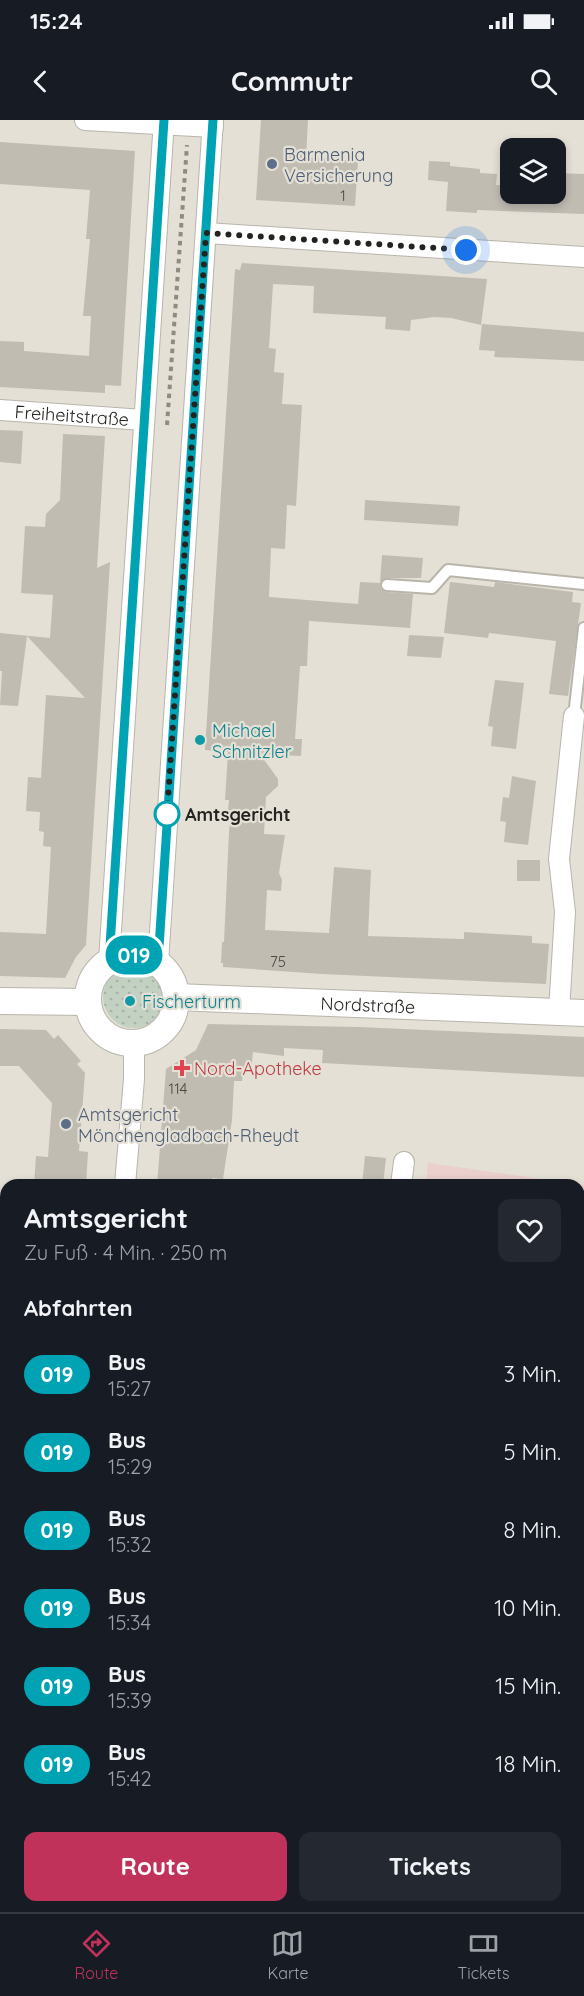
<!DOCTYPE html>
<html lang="de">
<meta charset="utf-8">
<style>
body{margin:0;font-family:Quicksand,sans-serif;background:#242831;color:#f1f3f6;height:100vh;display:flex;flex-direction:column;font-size:22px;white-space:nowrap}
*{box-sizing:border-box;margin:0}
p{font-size:20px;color:#9ea1a6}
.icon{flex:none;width:33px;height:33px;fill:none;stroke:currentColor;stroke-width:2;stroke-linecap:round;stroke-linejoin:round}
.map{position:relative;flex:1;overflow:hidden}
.details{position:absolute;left:0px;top:1059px;width:585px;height:734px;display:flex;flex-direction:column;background:#171b24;border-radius:18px 18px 0 0;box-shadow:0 3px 9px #0003}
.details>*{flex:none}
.badge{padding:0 12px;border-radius:20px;font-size:21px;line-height:39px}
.controls{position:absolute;left:500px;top:18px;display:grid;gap:12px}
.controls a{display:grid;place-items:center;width:66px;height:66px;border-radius:12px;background:#171b24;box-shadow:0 3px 9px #0003;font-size:30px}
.you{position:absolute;width:30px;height:30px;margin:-15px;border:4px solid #fff;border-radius:50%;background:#1a73e8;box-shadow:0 0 0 9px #1a73e833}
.map>.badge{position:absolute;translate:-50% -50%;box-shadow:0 0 0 3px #fff}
h2{padding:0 24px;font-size:22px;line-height:54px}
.round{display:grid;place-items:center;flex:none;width:63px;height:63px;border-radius:12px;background:#242831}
.head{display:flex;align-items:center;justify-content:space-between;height:102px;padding:0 24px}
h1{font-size:28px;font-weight:700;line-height:45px}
.primary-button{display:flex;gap:12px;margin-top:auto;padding:12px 24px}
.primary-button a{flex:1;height:69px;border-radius:12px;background:#c1325b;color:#fff;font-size:24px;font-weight:700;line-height:69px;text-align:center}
.primary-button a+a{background:#242831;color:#f1f3f6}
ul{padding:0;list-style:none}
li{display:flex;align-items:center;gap:18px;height:78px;padding:0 24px}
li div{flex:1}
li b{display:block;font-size:22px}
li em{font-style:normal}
li .badge{min-width:66px;font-weight:700;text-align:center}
.status{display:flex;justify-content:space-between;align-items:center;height:42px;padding:0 30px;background:#171b24;direction:ltr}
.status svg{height:16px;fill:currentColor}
header{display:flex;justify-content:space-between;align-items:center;height:78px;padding:0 24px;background:#171b24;font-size:27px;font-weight:700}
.tabs{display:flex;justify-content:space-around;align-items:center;height:84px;border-top:2px solid #363941;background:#171b24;font-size:16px;color:#9ea1a6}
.tabs a{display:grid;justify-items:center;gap:3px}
.tabs .selected{color:#c1325b}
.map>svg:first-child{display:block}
.education{fill:#eacfcc}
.grass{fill:url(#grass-dots)}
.park{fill:url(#park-tufts)}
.building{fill:#c1bcb2}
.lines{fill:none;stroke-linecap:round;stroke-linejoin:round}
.service-casing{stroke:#b9b5ab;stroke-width:14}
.minor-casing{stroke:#b9b5ab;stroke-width:22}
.tertiary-casing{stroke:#b9b5ab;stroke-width:28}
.path{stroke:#8e8b83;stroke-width:4;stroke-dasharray:4.5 4.5;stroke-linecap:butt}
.service{stroke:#fff;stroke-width:10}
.minor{stroke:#fff;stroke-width:20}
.tertiary{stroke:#fff;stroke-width:26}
.line-casing{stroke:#fff;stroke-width:14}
.line{stroke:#00a3b4;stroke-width:9}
.walk{stroke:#24231f;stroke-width:6;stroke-dasharray:0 10.8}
.service-dot{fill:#5c6f8a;stroke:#e4e0d5;stroke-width:2}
.culture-dot{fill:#0f9aa8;stroke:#e4e0d5;stroke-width:2}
.stop-dot{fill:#fff;stroke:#00a3b4;stroke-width:3}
.health-dot{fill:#e0444e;stroke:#e4e0d5;stroke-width:2}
.labels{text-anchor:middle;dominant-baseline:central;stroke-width:4.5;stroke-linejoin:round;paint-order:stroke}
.number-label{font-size:15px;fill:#4b4944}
.service-label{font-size:18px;fill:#4e5e75;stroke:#e4e0d5;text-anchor:start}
.street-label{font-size:18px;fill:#24231f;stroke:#e4e0d5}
.culture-label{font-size:18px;fill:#0d838f;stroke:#e4e0d5;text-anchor:start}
.stop-label{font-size:18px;font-weight:bold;fill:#24231f;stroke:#e4e0d5;text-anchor:start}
.health-label{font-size:18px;fill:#be3a42;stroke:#e4e0d5;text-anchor:start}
</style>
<div class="status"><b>15:24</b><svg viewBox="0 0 49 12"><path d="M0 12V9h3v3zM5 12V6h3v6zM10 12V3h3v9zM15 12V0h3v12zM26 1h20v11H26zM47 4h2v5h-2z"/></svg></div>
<header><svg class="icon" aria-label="back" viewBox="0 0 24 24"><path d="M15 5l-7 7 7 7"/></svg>Commutr<svg class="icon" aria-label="search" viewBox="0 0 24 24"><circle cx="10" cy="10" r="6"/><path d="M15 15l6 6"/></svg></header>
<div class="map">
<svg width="584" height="1792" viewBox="0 0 584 1792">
<defs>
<pattern id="grass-dots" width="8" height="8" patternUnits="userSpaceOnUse" patternTransform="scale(1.5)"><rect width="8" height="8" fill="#c2d1c2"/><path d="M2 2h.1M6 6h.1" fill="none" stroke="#a7b3a6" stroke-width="1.8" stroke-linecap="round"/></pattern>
<pattern id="park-tufts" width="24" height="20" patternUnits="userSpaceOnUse" patternTransform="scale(1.5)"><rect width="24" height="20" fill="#c2d1c2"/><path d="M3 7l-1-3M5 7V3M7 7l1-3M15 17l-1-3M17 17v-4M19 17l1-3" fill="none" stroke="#a7b3a6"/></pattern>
</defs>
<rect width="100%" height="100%" fill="#e4e0d5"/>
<g class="education">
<path d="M428,1043L584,1065V1321H579V1065H426Z"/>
<path d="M0,1605L6,1606V1786L36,1787V1792H0Z"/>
<path d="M99,1786L397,1787V1792H98Z"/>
</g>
<g class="grass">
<circle cx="134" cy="877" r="31"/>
<rect x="579" y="1346" width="5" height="54"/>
</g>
<path class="park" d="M579,1572L584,1573V1792H397V1786H579Z"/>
<g class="building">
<path d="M261,0H308L306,37L358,41L355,86L256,80Z"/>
<path d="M0,22L135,31L121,266L105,265V273L0,267V221L24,222V231L89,236L91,196H83L90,119H86L90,70L0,64Z"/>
<path d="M429,41L450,42V46L480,49V53L497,54L496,65L510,66V74H555V53L584,54V94L477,90V93L446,91L448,62L428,60Z"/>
<path d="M242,143L487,159L481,205L451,198L434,197L411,200L410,211L385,209L386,197L313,193L314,166L273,164L269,228L276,229L274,252L284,253L282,284L302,285L296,386L287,385L285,429L271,428L269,477L358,484L360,462L380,463L381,469L386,472L413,474L410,508L309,501L307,546H300L295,619H302L301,636L260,634L278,659V666L266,677L264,714L285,715L279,753L282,760L281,771L267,770L265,810L329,813L334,747L371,750L368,816L464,819V812L532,816V823L549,824L546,864L322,854L223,847V843H221L222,822H224L229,712L230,701L227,700L229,680H225L228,632L205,630L235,149L240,150Z"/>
<path d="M482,204L584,212V241L494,237L495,231L479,230Z"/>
<path d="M0,310L23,311L21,344L0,342Z"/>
<path d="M63,314L105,316L97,448L110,442L86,825L76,837L65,858L0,856V812L46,814L51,727L43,726L44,712L39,711L40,692L26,691L28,657L41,658L46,575L85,578L27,516L18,586L0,585L2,551H0V513L50,518L53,475L21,473L25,406L45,407L46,394L60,380Z"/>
<path d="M365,380L460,386L458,406L364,400Z"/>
<path d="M382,435L423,438L421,458H387L380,462Z"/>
<path d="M450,462L494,467L495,462L573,472L572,482L581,483L568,576L549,574L556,521L489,513L488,518L444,513Z"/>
<path d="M409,515L444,517L441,538L407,536Z"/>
<path d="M495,560L524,563L516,629L491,626L493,607L488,606Z"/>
<path d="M512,656L536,661L528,725L504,722L506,702L500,701L503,677L509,678Z"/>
<rect x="517" y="740" width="23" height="21"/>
<path d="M208,904L359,907L584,917V957L322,943L323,930L284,928V936L253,932L251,950L243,949L242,961H234L232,1000L223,1059L212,1058L211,1065H157L166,949L196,930Z"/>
<path d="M0,909L46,910L54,919L58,915L81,941L77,944L85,953L79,1031L88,1032L86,1065H34L36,1036L48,1037L52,983L19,946H0Z"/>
<path d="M365,1036L386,1038L383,1065H362Z"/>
</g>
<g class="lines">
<g class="service-casing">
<g id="service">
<path d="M387,465L432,468L448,450L584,464"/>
<path d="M574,596L584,508"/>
</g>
</g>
<g class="minor-casing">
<g id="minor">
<path d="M85,0L213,7"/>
<path d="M206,113L584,137"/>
<path id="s1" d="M0,290L144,300"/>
<path d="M109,841L164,0"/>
<path d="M158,843L213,0"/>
<path d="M559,892L565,792L559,739L574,596"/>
<path d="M125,1065L134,959V924"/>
<path d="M401,1065L404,1042"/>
<path d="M69,1792V1786"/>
</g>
</g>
<g class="tertiary-casing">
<g id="tertiary">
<circle cx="132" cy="879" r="44"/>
<path id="s2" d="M176,877L584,893"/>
<path d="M0,881L88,882"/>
</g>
</g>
<g class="path">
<path d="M167,305L187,25"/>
<path d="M579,1140L584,1141"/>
<path d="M579,1320H584"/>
<path d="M579,1338H584"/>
<path d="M579,1615H584"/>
<path d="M579,1694L584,1664"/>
<path d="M579,1743L584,1740"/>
<path d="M0,1748H6"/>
<path d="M423,1792L424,1786"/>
<path d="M493,1792L503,1786"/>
<path d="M563,1792V1786"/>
</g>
<use href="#service" class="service"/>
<use href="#minor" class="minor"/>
<use href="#tertiary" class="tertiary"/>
</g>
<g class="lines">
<g class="line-casing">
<path id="line" d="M164,0L109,841C127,833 140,835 158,843L213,0"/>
</g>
<use href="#line" class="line"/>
<path class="walk" d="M167,694L206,113L466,130"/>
</g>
<g class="service-dot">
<circle cx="272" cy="44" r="6"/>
<circle cx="66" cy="1004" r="6"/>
</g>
<g class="culture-dot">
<circle cx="200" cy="620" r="6"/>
<circle cx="130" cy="881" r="6"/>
</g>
<circle class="stop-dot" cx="167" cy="694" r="12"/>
<path class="health-dot" d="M179 939h6v6h6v6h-6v6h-6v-6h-6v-6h6z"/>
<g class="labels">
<g class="number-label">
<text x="343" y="75">1</text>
<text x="278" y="841">75</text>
<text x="178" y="968">114</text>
</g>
<g class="service-label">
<text x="284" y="34">Barmenia<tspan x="284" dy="21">Versicherung</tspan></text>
<text x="78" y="994">Amtsgericht<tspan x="78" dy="21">Mönchengladbach-Rheydt</tspan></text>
</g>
<g class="street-label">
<text stroke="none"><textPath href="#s1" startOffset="72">Freiheitstraße</textPath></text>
<text stroke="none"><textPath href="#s2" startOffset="192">Nordstraße</textPath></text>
</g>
<g class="culture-label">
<text x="212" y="610">Michael<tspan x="212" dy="21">Schnitzler</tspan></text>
<text x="142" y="881">Fischerturm</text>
</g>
<g class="stop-label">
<text x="185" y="694">Amtsgericht</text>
</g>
<g class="health-label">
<text x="194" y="948">Nord-Apotheke</text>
</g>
</g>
</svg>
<div class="controls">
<a><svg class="icon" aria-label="layers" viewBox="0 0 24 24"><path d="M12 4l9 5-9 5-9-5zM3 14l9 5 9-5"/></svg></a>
</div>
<div class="you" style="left:466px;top:130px"></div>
<b class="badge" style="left:134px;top:835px;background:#00a3b4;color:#fff">019</b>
<section class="details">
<div class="head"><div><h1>Amtsgericht</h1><p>Zu Fuß · 4 Min. · 250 m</p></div><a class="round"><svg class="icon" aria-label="heart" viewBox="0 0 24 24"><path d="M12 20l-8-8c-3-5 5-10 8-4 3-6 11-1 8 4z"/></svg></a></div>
<h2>Abfahrten</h2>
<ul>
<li><span class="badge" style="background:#00a3b4;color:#fff">019</span><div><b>Bus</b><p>15:27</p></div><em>3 Min.</em></li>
<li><span class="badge" style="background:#00a3b4;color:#fff">019</span><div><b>Bus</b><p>15:29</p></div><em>5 Min.</em></li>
<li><span class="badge" style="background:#00a3b4;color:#fff">019</span><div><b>Bus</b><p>15:32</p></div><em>8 Min.</em></li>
<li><span class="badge" style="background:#00a3b4;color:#fff">019</span><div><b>Bus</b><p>15:34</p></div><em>10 Min.</em></li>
<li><span class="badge" style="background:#00a3b4;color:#fff">019</span><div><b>Bus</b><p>15:39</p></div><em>15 Min.</em></li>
<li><span class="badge" style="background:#00a3b4;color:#fff">019</span><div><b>Bus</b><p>15:42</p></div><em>18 Min.</em></li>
</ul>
<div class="primary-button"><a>Route</a><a>Tickets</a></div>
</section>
</div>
<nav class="tabs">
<a class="selected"><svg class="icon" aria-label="directions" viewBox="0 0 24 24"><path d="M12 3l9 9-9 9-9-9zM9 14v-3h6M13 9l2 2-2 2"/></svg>Route</a>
<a><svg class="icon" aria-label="map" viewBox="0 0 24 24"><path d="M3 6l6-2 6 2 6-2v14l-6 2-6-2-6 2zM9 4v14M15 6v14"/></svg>Karte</a>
<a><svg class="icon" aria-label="tickets" viewBox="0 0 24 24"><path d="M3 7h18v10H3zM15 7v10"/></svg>Tickets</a>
</nav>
